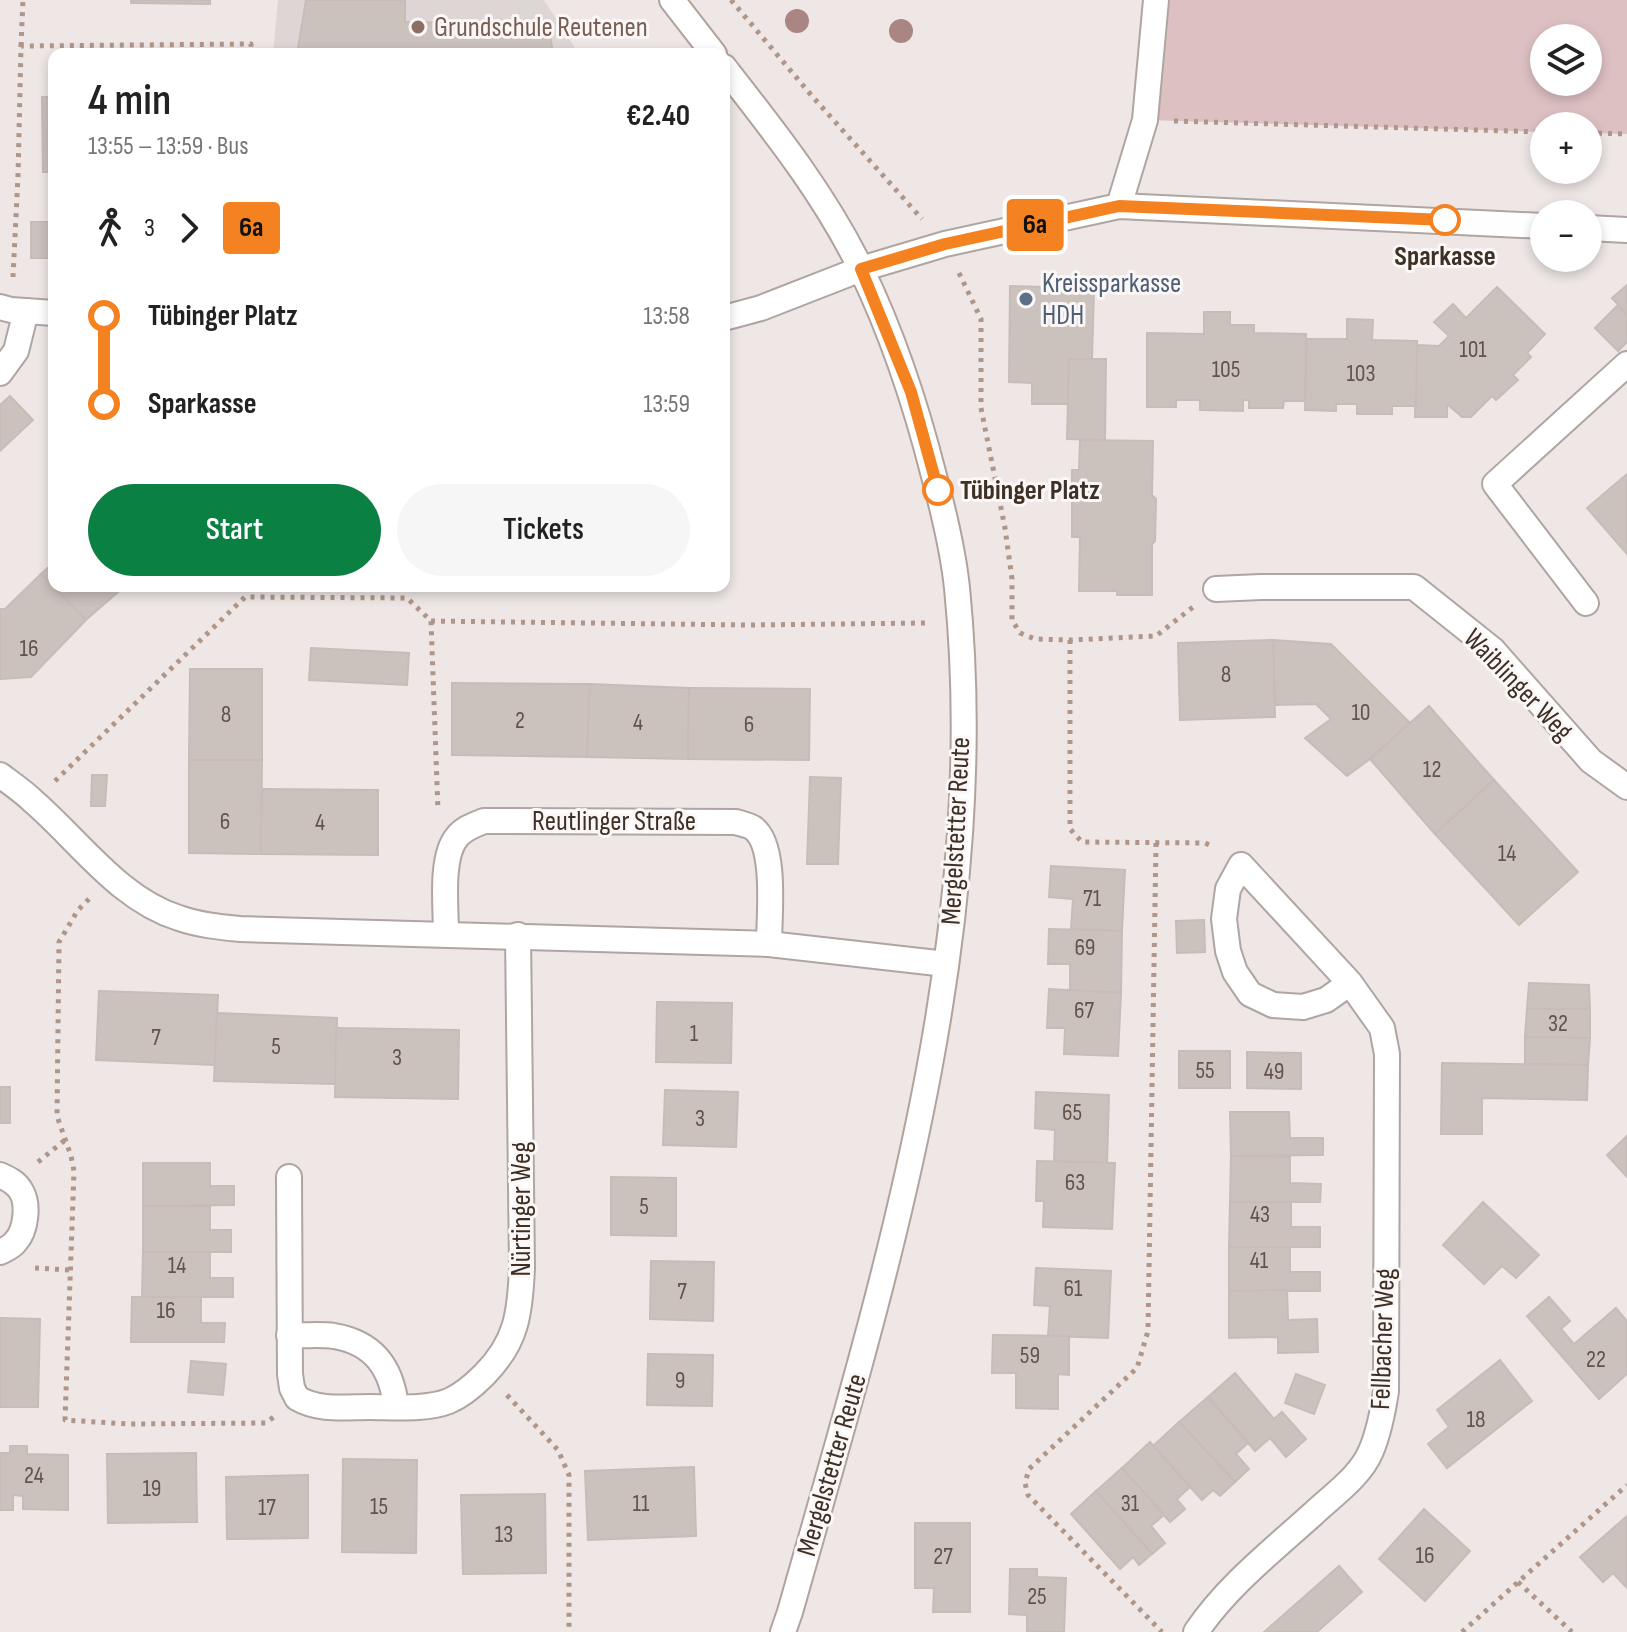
<!DOCTYPE html>
<meta charset="utf-8">
<style>
body{margin:0;font-family:"Sofia Sans Condensed",sans-serif;background:#f6f6f6;color:#222;height:100vh;display:flex;flex-direction:column;font-size:30px;white-space:nowrap}
*{box-sizing:border-box;margin:0}
p{font-size:26px;color:#767676}
.icon{flex:none;width:44px;height:44px;fill:none;stroke:currentColor;stroke-width:2;stroke-linecap:round;stroke-linejoin:round}
.map{position:relative;flex:1;overflow:hidden}
.panel{position:absolute;left:48px;top:48px;width:682px;height:544px;display:flex;flex-direction:column;background:#fff;border-radius:16px;box-shadow:0 4px 12px #0003}
.panel>*{flex:none}
.badge{padding:0 16px;border-radius:6px;font-size:28px;line-height:52px}
.tools{position:absolute;left:1530px;top:24px;display:grid;gap:16px}
.tools a{display:grid;place-items:center;width:72px;height:72px;border-radius:50%;background:#fff;box-shadow:0 4px 12px #0003;font-size:40px}
.map>.badge{position:absolute;translate:-50% -50%;box-shadow:0 0 0 4px #fff}
.legs{display:flex;align-items:center;gap:12px;height:88px;padding:0 40px;font-size:26px}
.legs p{margin-inline-start:auto}
.overview{display:flex;align-items:center;justify-content:space-between;height:136px;padding:0 40px}
h1{font-size:44px;font-weight:600;line-height:60px}
.action{display:flex;gap:16px;margin-top:auto;padding:16px 40px}
.action a{flex:1;height:92px;border-radius:48px;background:#0b8043;color:#fff;font-size:32px;font-weight:600;line-height:92px;text-align:center}
.action a+a{background:#f6f6f6;color:#222}
ul{padding:0 40px;list-style:none}
li{display:flex;align-items:center;gap:28px;height:88px;font-size:30px}
li i{display:grid;place-items:center;width:12px;height:100%;margin:0 10px;background:currentColor}
li i::after{content:'';width:20px;height:20px;margin:-10px;border:6px solid;border-radius:50%;background:#fff}
li p{margin-inline-start:auto}
li:first-child i{background:linear-gradient(#0000 50%,currentColor 0)}
li:last-child i{background:linear-gradient(currentColor 50%,#0000 0)}
.map>svg:first-child{display:block}
.built{fill:#ded6d4}
.green{fill:#ddc0c2;fill-rule:evenodd}
.building{fill:#cbc2be;stroke:#c7bcb8;stroke-width:2}
.lines{fill:none;stroke-linecap:round;stroke-linejoin:round}
.lane-casing{stroke:#afa5a1;stroke-width:28}
.street-casing{stroke:#afa5a1;stroke-width:28}
.secondary-casing{stroke:#b1a29c;stroke-width:28}
.path{stroke:#af9688;stroke-width:5;stroke-dasharray:4 6;stroke-linecap:butt}
.lane{stroke:#fff;stroke-width:24}
.street{stroke:#fff;stroke-width:24}
.secondary{stroke:#fff;stroke-width:24}
.tree{fill:#aa8683}
.line-1-casing{stroke:#fff;stroke-width:18}
.line-1{stroke:#f58220;stroke-width:12}
.education-dot{fill:#8d6e63;stroke:#faf7f6;stroke-width:3}
.stop-1-dot{fill:#fff;stroke:#f58220;stroke-width:4}
.service-dot{fill:#5c6f8a;stroke:#faf7f6;stroke-width:3}
.labels{text-anchor:middle;dominant-baseline:central;stroke-width:6;stroke-linejoin:round;paint-order:stroke}
.number-label{font-size:24px;fill:#62544b}
.education-label{font-size:28px;fill:#785e54;stroke:#faf7f6;text-anchor:start}
.stop-label{font-size:28px;font-weight:bold;fill:#3f3025;stroke:#faf7f6}
.service-label{font-size:28px;fill:#4e5e75;stroke:#faf7f6;text-anchor:start}
.street-label{font-size:28px;fill:#3f3025;stroke:#faf7f6}
</style>
<div class="map">
<svg width="1627" height="1632" viewBox="0 0 1627 1632">
<rect width="100%" height="100%" fill="#eee7e6"/>
<path class="built" d="M278,0H544L579,54H273Z"/>
<path class="green" d="M1156,0H1627V134L1588,133V126H1544V132L1145,120ZM1544,38H1588V82H1544Z"/>
<g class="building">
<path d="M131,0H210V4L131,3Z"/>
<path d="M306,0H405V22L518,24L520,20L548,21L553,54H297Z"/>
<path d="M42,97H54V172H43Z"/>
<rect x="31" y="222" width="23" height="36"/>
<path d="M1627,285V312L1626,313L1612,298Z"/>
<path d="M1010,286L1094,288L1092,359H1069L1068,404H1032V383L1009,382Z"/>
<path d="M1497,287L1545,334L1527,353L1531,357L1513,375L1518,380L1496,400L1492,396L1471,417H1462L1447,404V417H1415L1417,345L1439,346L1449,336L1434,322L1453,304L1466,318Z"/>
<path d="M1617,306L1627,315V342L1618,351L1595,328Z"/>
<path d="M1204,312H1230V325H1254V333L1306,334L1305,401H1284L1283,408H1249V400H1243V411L1200,410V400H1176V407H1147V333L1204,334Z"/>
<path d="M1347,319L1373,320L1372,340L1417,341L1416,406H1392V414H1357V404H1336V411L1305,410L1307,339H1347Z"/>
<path d="M1069,359H1106L1105,440L1067,439Z"/>
<path d="M10,396L33,420L0,451V405Z"/>
<path d="M1080,440L1153,441L1152,495L1156,499L1155,541L1152,544V595H1117V591H1079L1080,537H1072V470H1079Z"/>
<path d="M1627,474V554L1587,508Z"/>
<path d="M54,562V586H125L86,620L41,574Z"/>
<path d="M41,574L86,620L31,677L0,679V609H5Z"/>
<path d="M1273,640L1331,644L1410,723L1370,759L1347,776L1305,738L1331,719L1316,704L1275,705Z"/>
<path d="M1273,640L1275,717L1180,720L1178,643Z"/>
<path d="M311,648L409,653L407,685L309,680Z"/>
<path d="M190,669H262V760H189Z"/>
<path d="M452,683L590,684L587,757L452,755Z"/>
<path d="M590,684L689,688L688,759L587,757Z"/>
<path d="M689,688L810,689L809,760L688,759Z"/>
<path d="M1429,706L1494,780L1435,834L1370,759Z"/>
<path d="M189,760H262L261,854L189,853Z"/>
<path d="M92,775H107L105,806H91Z"/>
<path d="M810,777L841,778L838,864H807Z"/>
<path d="M1494,780L1578,872L1519,925L1435,834Z"/>
<path d="M262,789L378,790V855L261,854Z"/>
<path d="M1051,866L1125,870L1122,931L1071,929L1073,899L1049,897Z"/>
<path d="M1204,920L1205,952L1177,953L1176,921Z"/>
<path d="M1049,929L1122,931L1121,993L1070,990V964H1048Z"/>
<path d="M1529,983L1589,985L1590,1009H1527Z"/>
<path d="M1049,989L1121,993L1118,1056L1064,1054L1065,1028H1047Z"/>
<path d="M99,991L218,995L215,1065L96,1060Z"/>
<path d="M657,1002L732,1003L731,1063L656,1062Z"/>
<path d="M1527,1009H1590V1038L1525,1037Z"/>
<path d="M217,1013L337,1018L336,1084L214,1081Z"/>
<path d="M336,1028L459,1030L458,1099L335,1097Z"/>
<path d="M1525,1037L1590,1038L1588,1065L1525,1064Z"/>
<rect x="1179" y="1051" width="51" height="37"/>
<path d="M1247,1052L1301,1053V1089L1247,1088Z"/>
<path d="M1442,1063L1588,1065L1587,1100L1482,1098V1134H1441Z"/>
<rect x="0" y="1087" width="10" height="36"/>
<path d="M665,1090L738,1092L736,1147L663,1145Z"/>
<path d="M1036,1092L1109,1095L1107,1163L1054,1161L1055,1130L1035,1128Z"/>
<path d="M1230,1112H1289L1290,1138H1323V1155L1231,1156Z"/>
<path d="M1627,1136V1177L1607,1155Z"/>
<path d="M1231,1156L1290,1157V1183L1321,1184L1320,1202H1230Z"/>
<path d="M1037,1161L1115,1163L1112,1229L1043,1227L1044,1201H1036Z"/>
<path d="M143,1163H210V1186H234V1205L143,1206Z"/>
<path d="M611,1177L676,1178V1236L611,1235Z"/>
<path d="M1230,1202H1291V1227H1320V1247H1229Z"/>
<path d="M1483,1202L1539,1255L1516,1278L1502,1266L1484,1284L1443,1245Z"/>
<path d="M143,1206H210V1230H231V1252H143Z"/>
<path d="M1229,1247H1290V1272H1320V1291H1229Z"/>
<path d="M143,1252H210V1278H233V1297H142Z"/>
<path d="M651,1261L714,1262L713,1321L650,1319Z"/>
<path d="M1036,1268L1111,1271L1108,1338L1048,1336L1050,1306L1034,1305Z"/>
<path d="M1287,1290L1288,1320L1317,1319L1318,1352L1278,1353V1337L1229,1338V1291Z"/>
<path d="M132,1297H201V1323H225L224,1342H131Z"/>
<path d="M1549,1297L1570,1321L1561,1329L1574,1344L1616,1308L1627,1321V1374L1599,1399L1527,1316Z"/>
<path d="M0,1318L40,1319L38,1407H0Z"/>
<path d="M993,1335L1069,1336V1375L1058,1374V1409L1016,1408V1373H992Z"/>
<path d="M648,1354L713,1355L712,1406L647,1405Z"/>
<path d="M1500,1360L1532,1401L1447,1468L1428,1444L1449,1427L1437,1410Z"/>
<path d="M191,1361L226,1364L223,1395L188,1392Z"/>
<path d="M1235,1373L1274,1419L1282,1412L1306,1439L1286,1457L1270,1438L1255,1451L1208,1397Z"/>
<path d="M1296,1374L1325,1385L1314,1414L1285,1403Z"/>
<path d="M1208,1397L1248,1443L1236,1454L1249,1469L1235,1482L1179,1422Z"/>
<path d="M1179,1422L1235,1482L1220,1496L1213,1490L1202,1500L1153,1446Z"/>
<path d="M1150,1442L1190,1487L1177,1499L1185,1509L1170,1522L1122,1468Z"/>
<path d="M10,1446H27V1454L68,1455V1510L23,1509V1496L13,1495V1510H0V1453H10Z"/>
<path d="M196,1453L197,1522L108,1523L107,1454Z"/>
<path d="M343,1459L417,1460L416,1553L342,1552Z"/>
<path d="M694,1467L696,1536L588,1540L585,1471Z"/>
<path d="M1122,1468L1164,1515L1151,1526L1165,1543L1152,1554L1096,1491Z"/>
<path d="M308,1475V1538L227,1539L226,1477Z"/>
<path d="M1096,1491L1152,1554L1139,1565L1133,1557L1120,1569L1071,1514Z"/>
<path d="M545,1494L546,1573L463,1574L461,1495Z"/>
<path d="M1424,1509L1470,1551L1425,1601L1379,1559Z"/>
<path d="M1627,1516V1588L1613,1573L1603,1582L1580,1557Z"/>
<path d="M915,1523H970V1612H933L934,1588H915Z"/>
<path d="M1339,1566L1362,1592L1317,1632H1264Z"/>
<path d="M1010,1569H1037V1577L1066,1578L1064,1632H1027V1615L1009,1614Z"/>
</g>
<g class="lines">
<g class="lane-casing">
<path id="lane" d="M0,373L16,351L26,311"/>
</g>
<g class="street-casing">
<g id="street">
<path d="M1119,206L1145,120L1156,0"/>
<path d="M1588,228L1627,230"/>
<path d="M0,307L11,310L54,313"/>
<path d="M724,318L761,308L861,269L945,244L1119,206L1544,226"/>
<path d="M1216,589L1261,587H1414L1493,650L1591,761L1627,787"/>
<path d="M1586,603L1495,484L1627,364"/>
<path d="M0,775C12,784 24,792 34,802C80,842 119,899 179,918C199,925 220,927 240,929L769,944L946,964"/>
<path d="M446,933C446,908 440,857 457,837C464,828 474,825 484,821L736,822C741,824 749,825 753,828C777,845 769,916 769,944"/>
<path d="M0,1175C8,1179 16,1182 21,1191C29,1204 26,1230 16,1241C12,1247 6,1249 0,1252"/>
<path d="M289,1177L290,1374L292,1388L297,1398C319,1411 345,1407 370,1407C394,1407 426,1410 449,1401C463,1395 474,1385 484,1375C517,1342 520,1313 522,1268L518,935"/>
<path d="M289,1335C304,1336 320,1334 334,1336C375,1343 392,1369 396,1407"/>
<path d="M1196,1632C1227,1586 1272,1551 1313,1514C1333,1495 1360,1477 1371,1451C1379,1432 1383,1411 1386,1391L1387,1054L1382,1028L1350,983L1241,865L1228,889L1224,919L1228,951L1235,972L1250,994L1273,1005L1303,1007L1326,1000L1350,983"/>
</g>
</g>
<g class="secondary-casing">
<g id="secondary">
<path d="M672,0L714,54"/>
<path d="M724,67C774,131 825,195 861,269C893,335 916,405 934,476C944,513 953,550 957,588C992,938 884,1280 790,1612L783,1632"/>
</g>
</g>
<g class="path">
<path d="M731,0L812,96L922,219"/>
<path d="M21,46L23,0"/>
<path d="M1174,121L1544,132"/>
<path d="M1588,133L1627,134"/>
<path d="M959,273L981,319V408L1005,528L1012,579V620L1020,633L1035,639L1070,640L1156,636L1193,607"/>
<path d="M13,277L18,176L21,46L251,44V54"/>
<path d="M431,621L748,625L926,623"/>
<path d="M1070,640V829L1082,842L1205,843L1214,847"/>
<path d="M55,781L245,597L407,598L431,621L438,811"/>
<path d="M1156,843L1148,1331L1137,1368L1029,1469L1025,1483L1028,1495L1162,1632"/>
<path d="M89,899L78,910L59,942L57,1116L71,1156L74,1171L65,1420L128,1424L266,1423L275,1416"/>
<path d="M38,1162L65,1140"/>
<path d="M35,1268L70,1270"/>
<path d="M507,1395L558,1450L569,1475V1632"/>
<path d="M1518,1582L1572,1632"/>
<path d="M1462,1632L1627,1485"/>
</g>
<use href="#lane" class="lane"/>
<use href="#street" class="street"/>
<use href="#secondary" class="secondary"/>
</g>
<g class="tree">
<circle cx="797" cy="21" r="12"/>
<circle cx="901" cy="31" r="12"/>
</g>
<g class="lines">
<g class="line-1-casing">
<path id="line-1" d="M938,490L911,392L861,269L945,244L1119,206L1445,220"/>
</g>
<use href="#line-1" class="line-1"/>
</g>
<circle class="education-dot" cx="418" cy="27" r="8"/>
<g class="stop-1-dot">
<circle cx="1445" cy="220" r="14"/>
<circle cx="938" cy="490" r="14"/>
</g>
<circle class="service-dot" cx="1026" cy="299" r="8"/>
<g class="labels">
<g class="number-label">
<text x="1473" y="349">101</text>
<text x="1226" y="369">105</text>
<text x="1361" y="373">103</text>
<text x="29" y="648">16</text>
<text x="1226" y="674">8</text>
<text x="1361" y="712">10</text>
<text x="226" y="714">8</text>
<text x="520" y="720">2</text>
<text x="638" y="722">4</text>
<text x="749" y="724">6</text>
<text x="1432" y="769">12</text>
<text x="225" y="821">6</text>
<text x="320" y="822">4</text>
<text x="1507" y="853">14</text>
<text x="1092" y="898">71</text>
<text x="1085" y="947">69</text>
<text x="1084" y="1010">67</text>
<text x="1558" y="1023">32</text>
<text x="694" y="1033">1</text>
<text x="156" y="1037">7</text>
<text x="276" y="1046">5</text>
<text x="397" y="1057">3</text>
<text x="1205" y="1070">55</text>
<text x="1274" y="1071">49</text>
<text x="1072" y="1112">65</text>
<text x="700" y="1118">3</text>
<text x="1075" y="1182">63</text>
<text x="644" y="1206">5</text>
<text x="1260" y="1214">43</text>
<text x="1259" y="1260">41</text>
<text x="177" y="1265">14</text>
<text x="1073" y="1288">61</text>
<text x="682" y="1291">7</text>
<text x="166" y="1310">16</text>
<text x="1030" y="1355">59</text>
<text x="1596" y="1359">22</text>
<text x="680" y="1380">9</text>
<text x="1476" y="1419">18</text>
<text x="34" y="1475">24</text>
<text x="152" y="1488">19</text>
<text x="641" y="1503">11</text>
<text x="1130" y="1503">31</text>
<text x="379" y="1506">15</text>
<text x="267" y="1507">17</text>
<text x="504" y="1534">13</text>
<text x="1425" y="1555">16</text>
<text x="943" y="1556">27</text>
<text x="1037" y="1596">25</text>
</g>
<g class="education-label">
<text x="434" y="27">Grundschule Reutenen</text>
</g>
<g class="stop-label">
<text x="1445" y="256">Sparkasse</text>
<text x="960" y="490" text-anchor="start">Tübinger Platz</text>
</g>
<g class="service-label">
<text x="1042" y="283">Kreissparkasse<tspan x="1042" dy="32">HDH</tspan></text>
</g>
<g class="street-label">
<text transform="translate(1518 685) rotate(46)">Waiblinger Weg</text>
<text x="614" y="821">Reutlinger Straße</text>
<text transform="translate(956 831) rotate(-87)">Mergelstetter Reute</text>
<text transform="translate(521 1209) rotate(-90)">Nürtinger Weg</text>
<text transform="translate(1383 1339) rotate(-88)">Fellbacher Weg</text>
<text transform="translate(832 1465) rotate(-74)">Mergelstetter Reute</text>
</g>
</g>
</svg>
<div class="tools">
<a><svg class="icon" aria-label="layers" viewBox="0 0 24 24"><path d="M12 4l9 5-9 5-9-5zM3 14l9 5 9-5"/></svg></a>
<a>+</a>
<a>−</a>
</div>
<b class="badge" style="left:1035px;top:225px;background:#f58220;color:#111">6a</b>
<section class="panel">
<div class="overview"><div><h1>4 min</h1><p>13:55 – 13:59 · Bus</p></div><b>€2.40</b></div>
<div class="legs"><svg class="icon" aria-label="walk" viewBox="0 0 24 24"><circle cx="13" cy="4" r="2"/><path d="M13 8l-2 6 4 7M11 14l-3 7M7 12l3-4h3l4 4"/></svg>3<svg class="icon" aria-label="forward" viewBox="0 0 24 24"><path d="M9 5l7 7-7 7"/></svg><b class="badge" style="background:#f58220;color:#111">6a</b></div>
<ul>
<li><i style="color:#f58220"></i><b>Tübinger Platz</b><p>13:58</p></li>
<li><i style="color:#f58220"></i><b>Sparkasse</b><p>13:59</p></li>
</ul>
<div class="action"><a>Start</a><a>Tickets</a></div>
</section>
</div>
